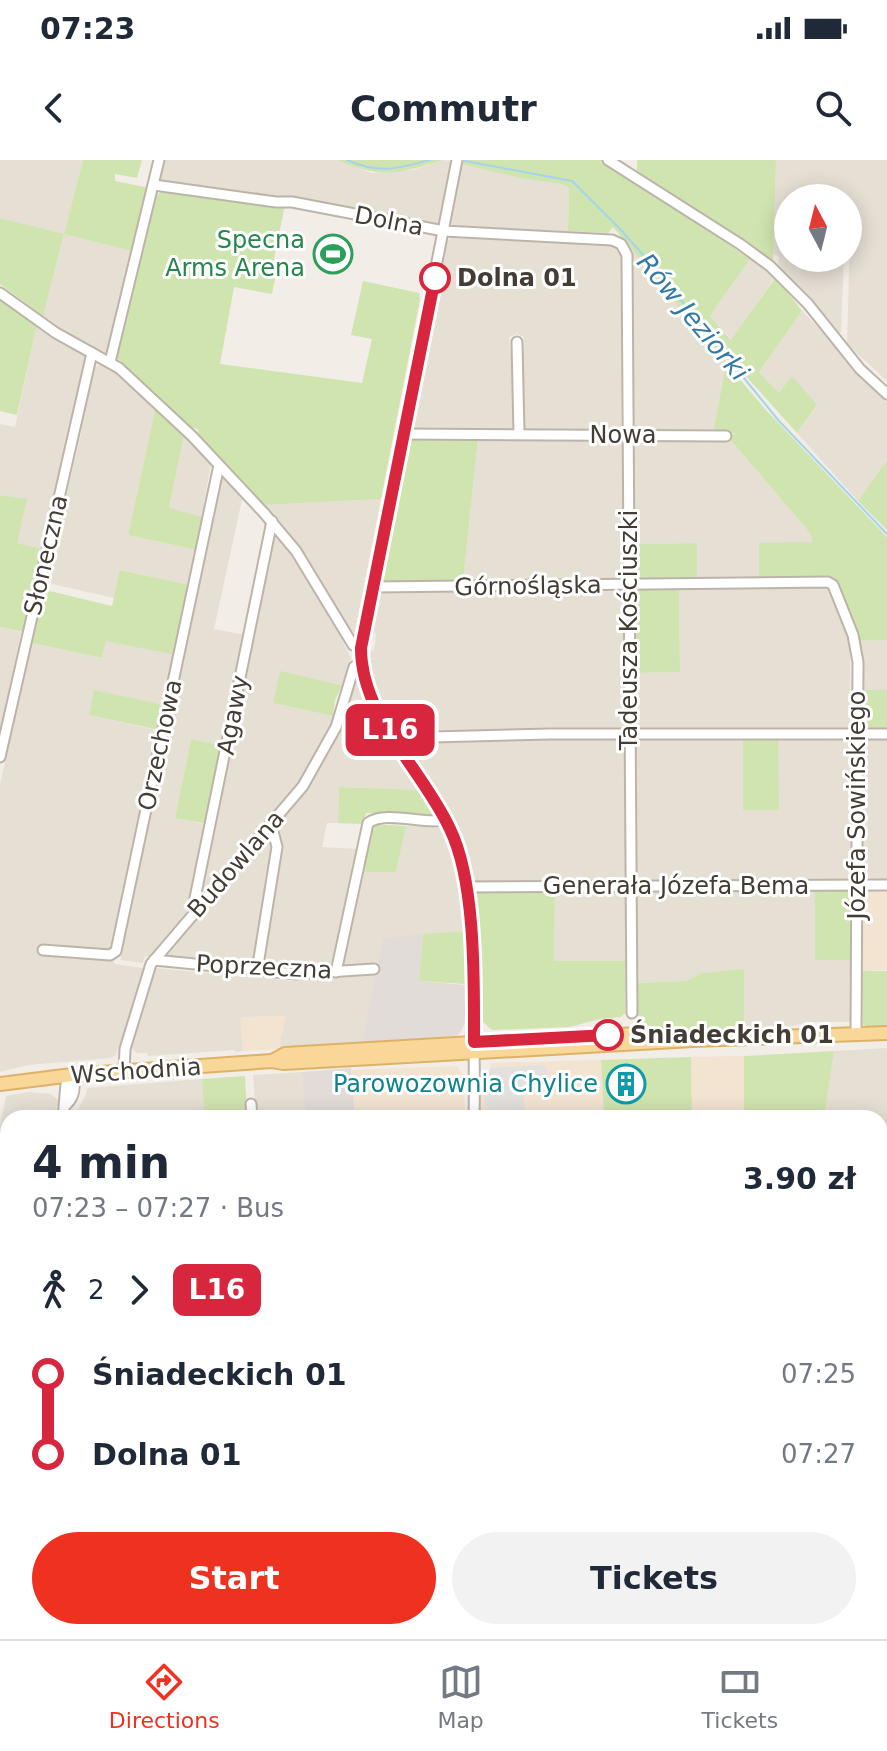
<!DOCTYPE html>
<meta charset="utf-8">
<style>
body{margin:0;font-family:"DejaVu Sans",sans-serif;background:#f2f2f3;color:#1f2937;height:100vh;display:flex;flex-direction:column;font-size:30px;white-space:nowrap}
*{box-sizing:border-box;margin:0}
p{font-size:26px;color:#747a83}
.icon{flex:none;width:44px;height:44px;fill:none;stroke:currentColor;stroke-width:2;stroke-linecap:round;stroke-linejoin:round}
.map{position:relative;flex:1;overflow:hidden}
.panel{position:absolute;left:0px;top:950px;width:888px;height:530px;display:flex;flex-direction:column;background:#fff;border-radius:24px 24px 0 0;box-shadow:0 4px 20px #0003}
.panel>*{flex:none}
.badge{padding:0 16px;border-radius:12px;font-size:28px;line-height:52px}
.needle{width:52px;rotate:353deg}
.tools{position:absolute;left:774px;top:24px;display:grid;gap:16px}
.tools a{display:grid;place-items:center;width:88px;height:88px;border-radius:50%;background:#fff;box-shadow:0 4px 20px #0003;font-size:40px}
.map>.badge{position:absolute;translate:-50% -50%;box-shadow:0 0 0 4px #fff}
.legs{display:flex;align-items:center;gap:12px;height:88px;padding:0 32px;font-size:26px}
.legs p{margin-inline-start:auto}
.summary{display:flex;align-items:center;justify-content:space-between;height:136px;padding:0 32px}
h1{font-size:44px;font-weight:700;line-height:60px}
.cta{display:flex;gap:16px;margin-top:auto;padding:16px 32px}
.cta a{flex:1;height:92px;border-radius:48px;background:#ef311f;color:#fff;font-size:32px;font-weight:700;line-height:92px;text-align:center}
.cta a+a{background:#f2f2f3;color:#1f2937}
ul{padding:0 32px;list-style:none}
li{display:flex;align-items:center;gap:28px;height:80px;font-size:30px}
li i{display:grid;place-items:center;width:12px;height:100%;margin:0 10px;background:currentColor}
li i::after{content:'';width:20px;height:20px;margin:-10px;border:6px solid;border-radius:50%;background:#fff}
li p{margin-inline-start:auto}
li:first-child i{background:linear-gradient(#0000 50%,currentColor 0)}
li:last-child i{background:linear-gradient(currentColor 50%,#0000 0)}
.status{display:flex;justify-content:space-between;align-items:center;height:56px;padding:0 40px;background:#fff;direction:ltr}
.status svg{height:22px;fill:currentColor}
header{display:flex;justify-content:space-between;align-items:center;height:104px;padding:0 32px;background:#fff;font-size:36px;font-weight:700}
.tab-bar{display:flex;justify-content:space-around;align-items:center;height:112px;border-top:2px solid #e0e1e3;background:#fff;font-size:22px;color:#747a83}
.tab-bar a{display:grid;justify-items:center;gap:4px}
.tab-bar .on{color:#ef311f}
.map>svg:first-child{display:block}
.residential{fill:#e6dfd4}
.commercial{fill:#f3e3d1}
.industrial{fill:#e1dcd7}
.green{fill:#d0e4b0}
.parking{fill:#e3e0de}
.lines{fill:none;stroke-linecap:round;stroke-linejoin:round}
.stream{stroke:#a4d4ec;stroke-width:2}
.river{stroke:#a4d4ec;stroke-width:14}
.minor-casing{stroke:#bdb4a9;stroke-width:13}
.major-casing{stroke:#ddb268;stroke-width:16}
.minor{stroke:#fff;stroke-width:9}
.major{stroke:#f9d798;stroke-width:12}
.line-1-casing{stroke:#fff;stroke-width:18}
.line-1{stroke:#d7263d;stroke-width:12}
.stop-1-dot{fill:#fff;stroke:#d7263d;stroke-width:4}
.labels{text-anchor:middle;dominant-baseline:central;stroke-width:6;stroke-linejoin:round;paint-order:stroke}
.street-label{font-size:24px;fill:#443d35;stroke:#fff}
.leisure-label{font-size:24px;fill:#27864d;stroke:#fff;text-anchor:end}
.stop-label{font-size:24px;font-weight:bold;fill:#443d35;stroke:#fff;text-anchor:start}
.culture-label{font-size:24px;fill:#0d838f;stroke:#fff;text-anchor:end}
.water-label{font-size:26px;font-style:italic;fill:#327aa2;stroke:#fff}
</style>
<div class="status"><b>07:23</b><svg viewBox="0 0 49 12"><path d="M0 12V9h3v3zM5 12V6h3v6zM10 12V3h3v9zM15 12V0h3v12zM26 1h20v11H26zM47 4h2v5h-2z"/></svg></div>
<header><svg class="icon" aria-label="back" viewBox="0 0 24 24"><path d="M15 5l-7 7 7 7"/></svg>Commutr<svg class="icon" aria-label="search" viewBox="0 0 24 24"><circle cx="10" cy="10" r="6"/><path d="M15 15l6 6"/></svg></header>
<div class="map">
<svg width="887" height="1479" viewBox="0 0 887 1479">
<rect width="100%" height="100%" fill="#f2ede6"/>
<g class="residential">
<path d="M0,0H83L64,74L135,92L107,194L67,174L42,157L64,75L0,58Z"/>
<path d="M163,0H337L371,13L413,10L442,0L451,1L439,65L437,67L290,39L159,20Z"/>
<path d="M776,0H887V221L847,184L851,46L848,45V38H788V98H844L841,171L838,174L778,108L779,97L773,94Z"/>
<path d="M461,4L519,18L561,24L569,28L568,71L454,67L451,62Z"/>
<path d="M452,78L608,85L619,89L622,93L621,272L527,271L522,265L521,194L524,189V177L517,174L509,177L510,190L513,194L515,266L511,271H408L436,130H438L447,81Z"/>
<path d="M633,90L726,203L713,273L634,272Z"/>
<path d="M750,99L775,117L732,180L710,156Z"/>
<path d="M802,151L831,180L858,213L887,239V300L858,341L797,273L817,246L779,233L759,212Z"/>
<path d="M37,165L87,196L42,389L17,383L26,339L0,335V264L15,267Z"/>
<path d="M100,205L113,208L156,246L128,375L197,390L190,425L121,410L114,438L52,424L48,416L82,269L78,267L92,208Z"/>
<path d="M184,275L211,302L202,356L169,349Z"/>
<path d="M633,278H729L810,373L814,382L759,420L697,421L696,383L634,384Z"/>
<path d="M478,279H623V422H463Z"/>
<path d="M222,312L243,335L214,469L246,475L224,586L191,579L175,658L205,664L186,755L153,796H145L143,803L121,800L120,788Z"/>
<path d="M381,339L355,472L350,471L297,384L263,345Z"/>
<path d="M273,369L322,440L351,498L344,525L280,512L273,543L333,556L330,568H332L298,627H294L286,641L201,739L198,737L230,579L234,577L235,571L232,569Z"/>
<path d="M828,427L850,484V569L635,568V513L680,512L679,428Z"/>
<path d="M624,429L625,565L619,570L398,572L373,524L366,494L374,490L376,474L372,471L379,430Z"/>
<path d="M0,467L21,472L0,577Z"/>
<path d="M105,480L175,495L164,545L94,531L89,555L156,570L157,581L129,698L132,699L112,791L39,785L37,793L54,796L110,797L115,804L143,808L121,887H118L116,895L110,898L28,905L0,912V624L32,483L100,498Z"/>
<path d="M887,480V530H862L861,481Z"/>
<path d="M356,513H359L378,561L420,630L339,627L338,663H327L322,687L358,689L334,806L297,809L265,806L261,802L282,682L278,660L309,624L323,602L340,564Z"/>
<path d="M743,578L744,649L778,650V578H851V721L636,722L635,579Z"/>
<path d="M861,578H887V721H862Z"/>
<path d="M626,579V720L622,722L469,724L459,673L448,651L405,585L411,581Z"/>
<path d="M406,666L443,667L454,699L464,771L384,778L378,803L344,805L342,803L361,712H396Z"/>
<path d="M263,677L274,680L254,801L250,805L168,798L166,792L209,740L212,741L216,737V731Z"/>
<path d="M815,729V800H851L852,862H814L770,870H744V810L702,813L685,821L636,823L635,730Z"/>
<path d="M555,730H626L625,801L554,802Z"/>
<path d="M154,808L294,821L376,815L362,882L279,889L285,856L241,857L243,891L235,892V890L148,896L147,893H137L131,888V881Z"/>
<path d="M887,888V1077L880,1074V958H824L834,891Z"/>
<path d="M302,912L305,958H256L253,915Z"/>
<path d="M202,919L204,953L247,950L248,958H74L86,934L87,928Z"/>
<path d="M28,932L51,934L58,940L54,958H8V1086L0,1085V966L6,936Z"/>
<path d="M887,1205V1346L880,1293V1207Z"/>
<path d="M880,1374L887,1422V1479H753L752,1472H880Z"/>
<path d="M17,1472H268L269,1479H11Z"/>
<path d="M280,1472H424L425,1479H281Z"/>
<path d="M436,1472H581V1479H437Z"/>
<path d="M595,1472H740L741,1479H596Z"/>
</g>
<g class="commercial">
<path d="M862,729H887V810L862,811Z"/>
<path d="M286,856L279,889L243,891L240,857Z"/>
<path d="M744,896V958H692L691,897Z"/>
<path d="M601,900L604,958H480V917H487L491,903Z"/>
<path d="M457,906L464,917L465,958H355L352,910Z"/>
</g>
<g class="industrial">
<path d="M423,774L419,821L466,825L465,862L462,870L458,875L443,877L362,882L383,778Z"/>
<path d="M351,908L355,958H305L302,912Z"/>
</g>
<g class="green">
<path d="M83,0H142L137,18L115,14V21L150,28L135,92L64,74L43,156L0,124V58L64,74Z"/>
<path d="M337,0H442C400,14 380,19 337,0Z"/>
<path d="M462,0H602L750,99L710,156L731,180L776,117L802,151L759,212L779,233L792,216L817,245L797,273L725,193L726,203L765,249L887,377V480L858,481L836,424L826,415L820,420H759V383L813,382L810,373L729,278L735,273H713L726,203L613,67L608,73L568,71L569,28L561,24L519,18L461,4Z"/>
<path d="M637,0H776L773,103L637,11Z"/>
<path d="M161,32L285,45L271,113L276,114L272,134L234,127L220,204L362,223L372,179L351,175L363,121L419,133L420,139L381,339L263,345L199,278L198,269L188,267L114,195L157,35Z"/>
<path d="M0,137L37,165L17,255L0,251Z"/>
<path d="M156,246L184,275L169,348L204,357L197,390L128,375Z"/>
<path d="M407,279H478L463,422L377,423Z"/>
<path d="M887,300V370L858,341Z"/>
<path d="M0,335L27,339L17,383L42,389L24,472L0,467Z"/>
<path d="M697,383V421H635L634,384Z"/>
<path d="M120,410L190,425L175,495L106,481L101,498L32,483L44,432L50,431L112,446Z"/>
<path d="M634,428H679L680,512L635,513Z"/>
<path d="M280,511L342,525L335,540L333,556L273,543Z"/>
<path d="M94,530L164,545L163,550H160L159,570L89,555Z"/>
<path d="M862,530H887V570L862,568Z"/>
<path d="M743,578H778L779,650H743Z"/>
<path d="M191,579L224,586L208,664L175,658Z"/>
<path d="M339,627L420,630L437,656L366,653L363,664L338,663Z"/>
<path d="M371,664L406,666L396,712H361Z"/>
<path d="M815,729H850L851,800H815Z"/>
<path d="M555,730L554,801H625V853L621,857L600,859L569,867L492,870L483,862L482,789L471,731Z"/>
<path d="M464,771L465,824L419,821L423,774Z"/>
<path d="M744,809V870C718,870 658,874 637,861L636,823L685,821L702,813Z"/>
<path d="M862,811H887V866L867,867L863,864Z"/>
<path d="M834,891L824,958H744V896Z"/>
<path d="M691,897L692,958H604L601,900Z"/>
<path d="M245,916L247,950L204,953L202,919Z"/>
<path d="M0,1085L8,1086V1178L5,1181L1,1225L3,1297L0,1296Z"/>
<path d="M0,1318L8,1320V1455L0,1462Z"/>
</g>
<path class="parking" d="M545,905L551,925L523,926L525,954L519,958H485V951L491,947L485,946L484,928V917H490V908Z"/>
<g class="lines">
<g class="stream">
<path d="M347,0C379,14 397,9 430,0"/>
<path d="M465,1L572,21L620,69L653,106L779,261L887,374"/>
</g>
<path class="river" d="M0,1175L5,1176"/>
<g class="minor-casing">
<g id="minor">
<path d="M457,0L361,488C361,561 430,613 454,678C471,726 471,780 473,829C474,872 475,915 474,958"/>
<path d="M608,0L740,84L770,106L808,144L860,209L887,234"/>
<path d="M154,25L276,42H292L444,71L612,80L621,84L627,95L632,853"/>
<path d="M0,133L56,173L119,208L192,276L264,353L296,391L353,485L361,488"/>
<path d="M517,182L519,274"/>
<path d="M110,202L159,0"/>
<path d="M403,274L726,276"/>
<path d="M373,427L828,422L833,425L853,475L858,502L856,874"/>
<path d="M394,578L550,574H887"/>
<path d="M0,597L92,193"/>
<path d="M465,727L887,725"/>
<path d="M198,747L195,738L272,361"/>
<path d="M43,790L110,795L116,791L219,305"/>
<path d="M154,800L296,814L374,809"/>
<path d="M257,811L277,687L271,663"/>
<path d="M336,812L368,663C386,650 424,665 446,660"/>
<path d="M124,911L125,889L151,804L303,626L336,567L354,507L361,502"/>
<path d="M251,944L252,958"/>
<path d="M66,945C75,936 76,927 72,915"/>
<path d="M63,958L66,924L72,915"/>
<path d="M880,1346L887,1393"/>
<path d="M120,1472L121,1479"/>
<path d="M273,1472L274,1479"/>
<path d="M429,1472L430,1479"/>
<path d="M587,1472L588,1479"/>
<path d="M746,1472L747,1479"/>
<path d="M0,1474L8,1467"/>
</g>
</g>
<g class="major-casing">
<g id="major">
<path d="M272,901L285,894L608,875L656,874L678,877"/>
<path d="M0,924L72,915L272,901L283,903L693,880L887,873"/>
</g>
</g>
<use href="#minor" class="minor"/>
<use href="#major" class="major"/>
</g>
<g class="lines">
<g class="line-1-casing">
<path id="line-1" d="M435,118L361,488C361,557 423,610 450,669C476,722 474,822 474,882L608,875"/>
</g>
<use href="#line-1" class="line-1"/>
</g>
<defs>
<g id="stadium-ring" transform="scale(2)"><circle r="9.5" fill="#fff" stroke="#2e9e5b" stroke-width="1.5"/><path d="M0-5a6.5 5 0 1 0 0 10a6.5 5 0 1 0 0-10ZM-3.5-1.8h7v3.6h-7Z" fill="#2e9e5b"/></g>
<g id="building-ring" transform="scale(2)"><circle r="9.5" fill="#fff" stroke="#0f9aa8" stroke-width="1.5"/><path d="M-4-6H4V6H1V3H-1V6H-4ZM-2.5-4.3h1.7v1.8h-1.7ZM.8-4.3h1.7v1.8H.8ZM-2.5-1h1.7V.8h-1.7ZM.8-1h1.7V.8H.8Z" fill="#0f9aa8"/></g>
</defs>
<g fill-rule="evenodd">
<use href="#stadium-ring" x="333" y="94"/>
<use href="#building-ring" x="626" y="924"/>
</g>
<g class="stop-1-dot">
<circle cx="435" cy="118" r="14"/>
<circle cx="608" cy="875" r="14"/>
</g>
<g class="labels">
<g class="street-label">
<text transform="translate(389 61) rotate(11)">Dolna</text>
<text x="623" y="275">Nowa</text>
<text transform="translate(46 395) rotate(-77)">Słoneczna</text>
<text transform="translate(528 426) rotate(-1)">Górnośląska</text>
<text transform="translate(629 470) rotate(-90)">Tadeusza Kościuszki</text>
<text transform="translate(233 555) rotate(-79)">Agawy</text>
<text transform="translate(160 585) rotate(-78)">Orzechowa</text>
<text transform="translate(857 645) rotate(-90)">Józefa Sowińskiego</text>
<text transform="translate(236 704) rotate(-49)">Budowlana</text>
<text x="676" y="726">Generała Józefa Bema</text>
<text transform="translate(264 807) rotate(3)">Poprzeczna</text>
<text transform="translate(136 911) rotate(-4)">Wschodnia</text>
</g>
<g class="leisure-label">
<text x="305" y="80">Specna<tspan x="305" dy="28">Arms Arena</tspan></text>
</g>
<g class="stop-label">
<text x="457" y="118">Dolna 01</text>
<text x="630" y="875">Śniadeckich 01</text>
</g>
<g class="culture-label">
<text x="598" y="924">Parowozownia Chylice</text>
</g>
<g class="water-label">
<text transform="translate(693 157) rotate(50)">Rów Jeziorki</text>
</g>
</g>
</svg>
<div class="tools">
<a><svg class="needle" viewBox="-14 -14 28 28"><path d="M0-13l5 13h-10z" fill="#e53935"/><path d="M0 13l5-13h-10z" fill="#747a83"/></svg></a>
</div>
<b class="badge" style="left:390px;top:570px;background:#d7263d;color:#fff">L16</b>
<section class="panel">
<div class="summary"><div><h1>4 min</h1><p>07:23 – 07:27 · Bus</p></div><b>3.90 zł</b></div>
<div class="legs"><svg class="icon" aria-label="walk" viewBox="0 0 24 24"><circle cx="13" cy="4" r="2"/><path d="M13 8l-2 6 4 7M11 14l-3 7M7 12l3-4h3l4 4"/></svg>2<svg class="icon" aria-label="forward" viewBox="0 0 24 24"><path d="M9 5l7 7-7 7"/></svg><b class="badge" style="background:#d7263d;color:#fff">L16</b></div>
<ul>
<li><i style="color:#d7263d"></i><b>Śniadeckich 01</b><p>07:25</p></li>
<li><i style="color:#d7263d"></i><b>Dolna 01</b><p>07:27</p></li>
</ul>
<div class="cta"><a>Start</a><a>Tickets</a></div>
</section>
</div>
<nav class="tab-bar">
<a class="on"><svg class="icon" aria-label="directions" viewBox="0 0 24 24"><path d="M12 3l9 9-9 9-9-9zM9 14v-3h6M13 9l2 2-2 2"/></svg>Directions</a>
<a><svg class="icon" aria-label="map" viewBox="0 0 24 24"><path d="M3 6l6-2 6 2 6-2v14l-6 2-6-2-6 2zM9 4v14M15 6v14"/></svg>Map</a>
<a><svg class="icon" aria-label="tickets" viewBox="0 0 24 24"><path d="M3 7h18v10H3zM15 7v10"/></svg>Tickets</a>
</nav>
